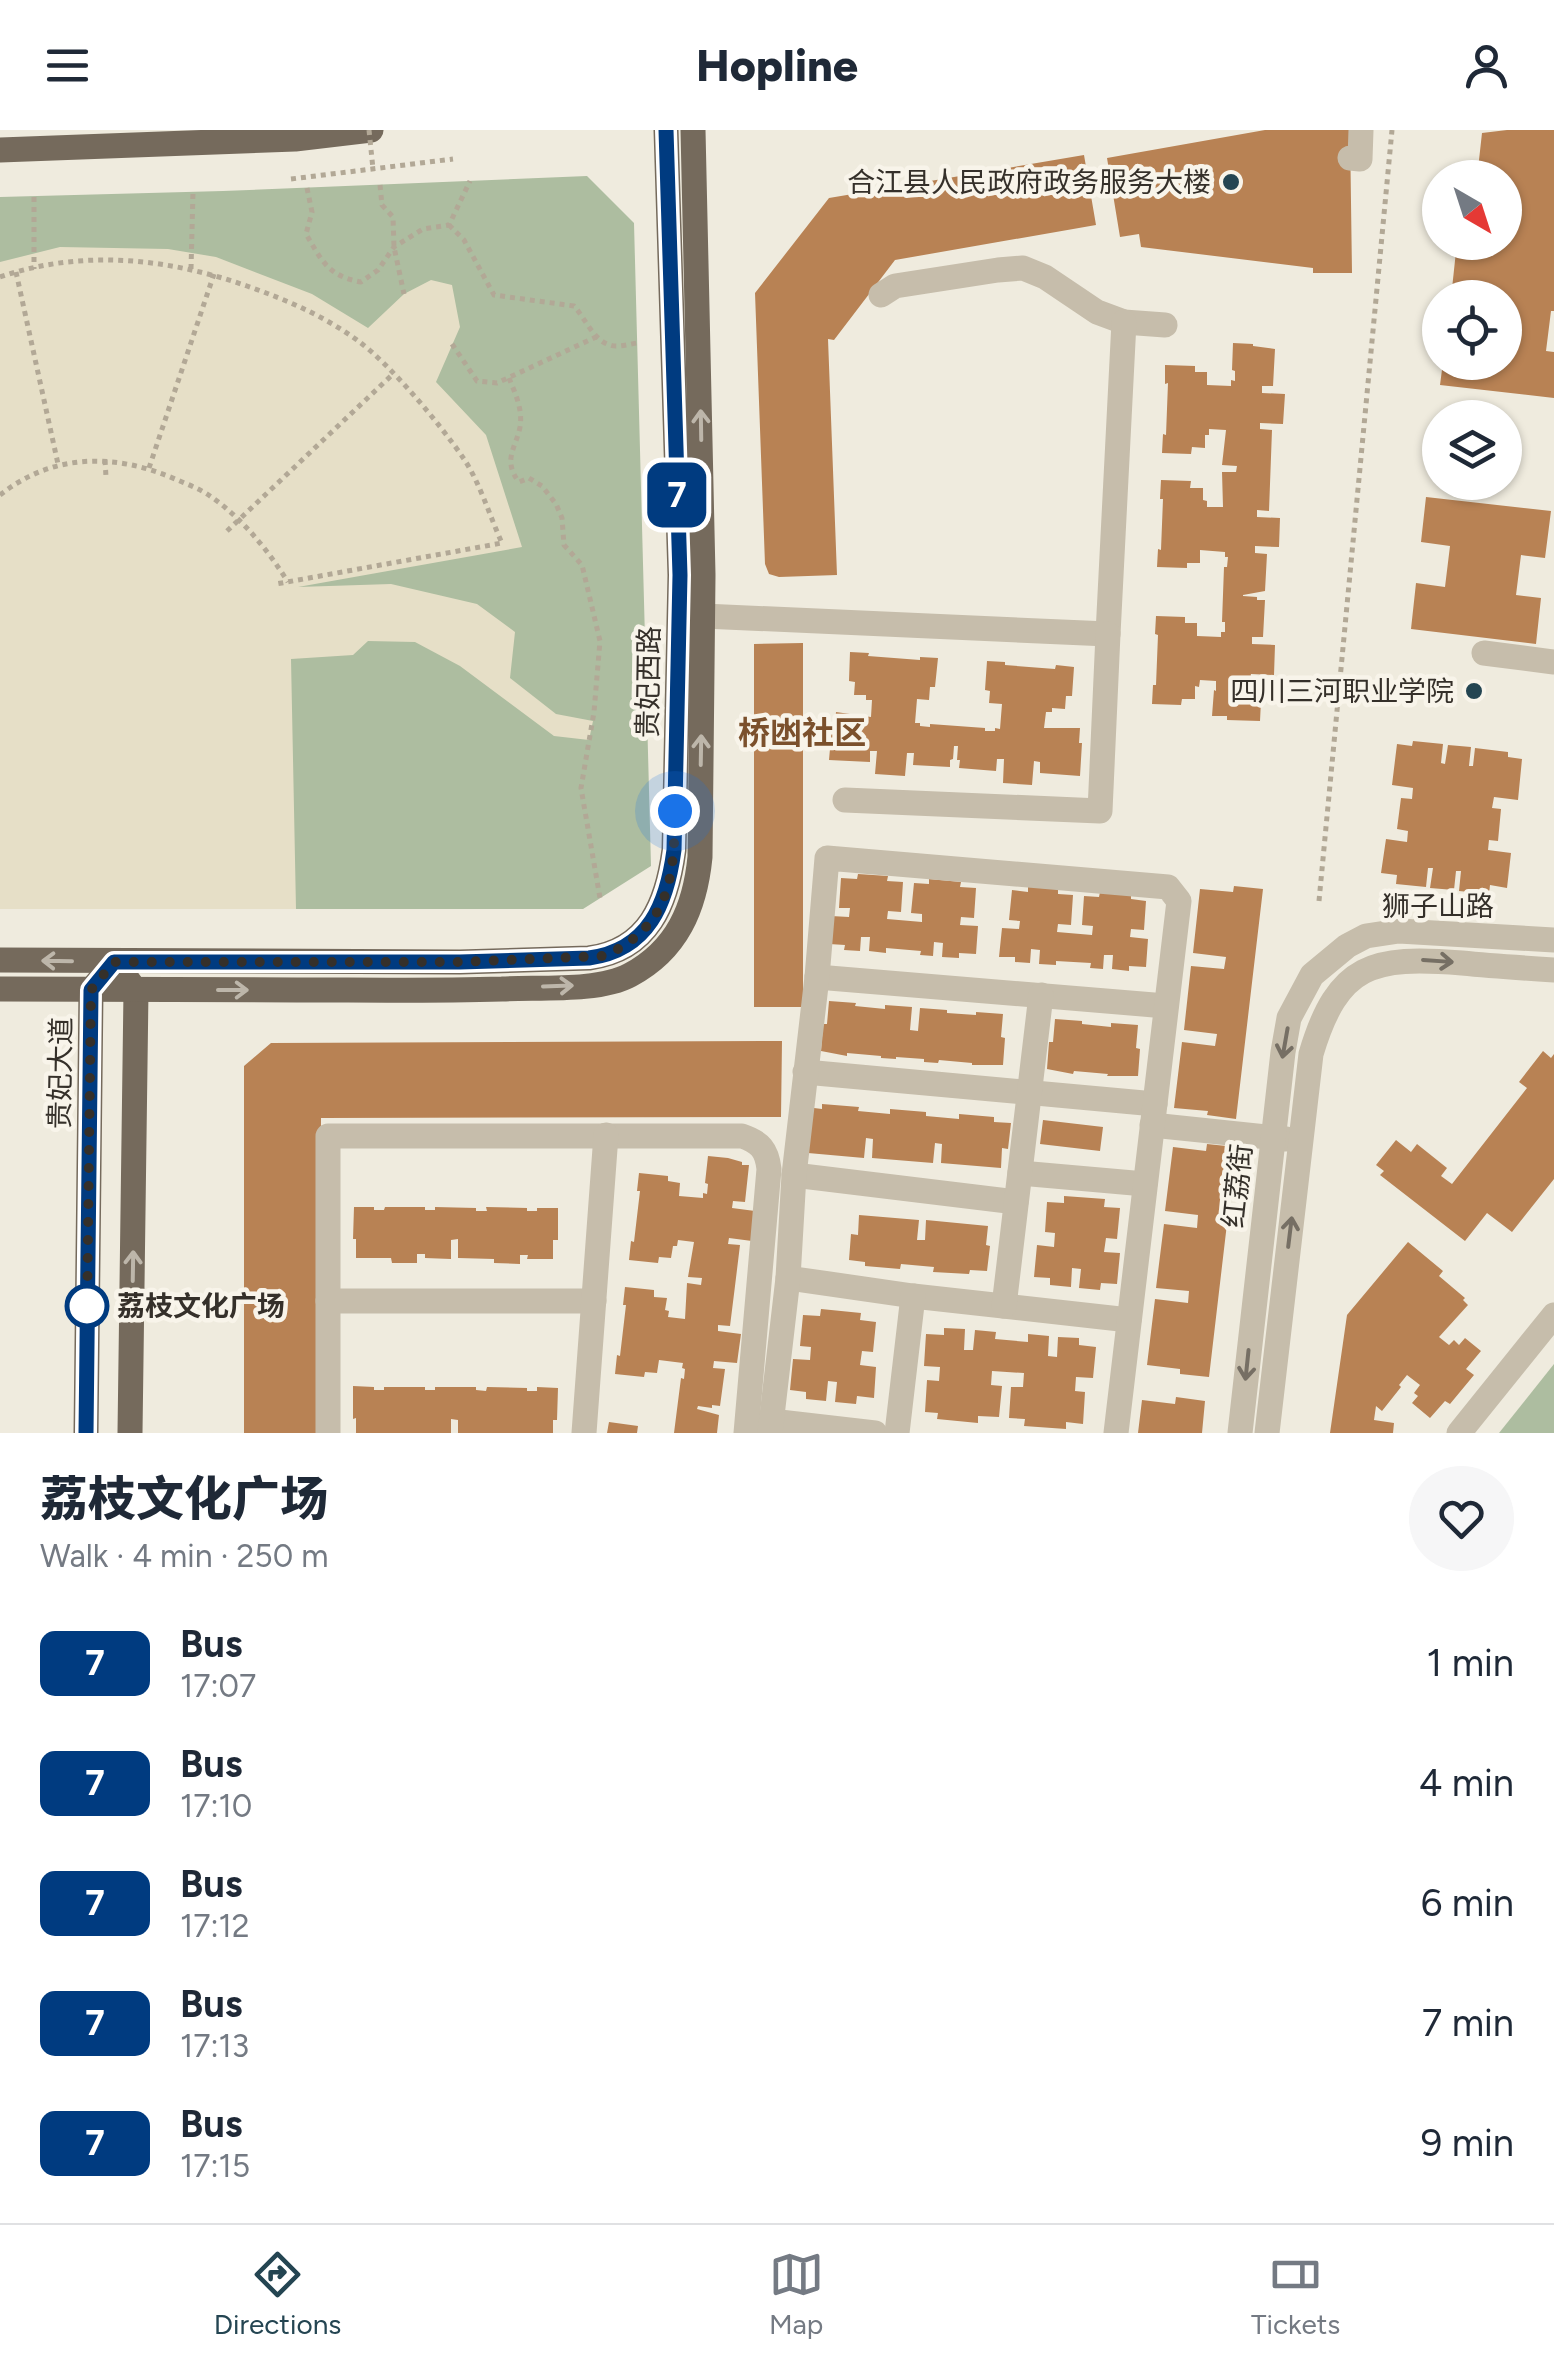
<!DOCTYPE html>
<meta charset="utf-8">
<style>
body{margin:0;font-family:Figtree,"Noto Sans SC",sans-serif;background:#f6f6f7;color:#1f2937;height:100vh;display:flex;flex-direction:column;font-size:38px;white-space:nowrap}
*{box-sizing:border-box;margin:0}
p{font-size:32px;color:#747a83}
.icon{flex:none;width:55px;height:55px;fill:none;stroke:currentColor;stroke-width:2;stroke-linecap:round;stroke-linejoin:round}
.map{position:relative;height:1303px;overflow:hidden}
.drawer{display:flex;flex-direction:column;background:#fff;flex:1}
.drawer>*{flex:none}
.badge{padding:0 20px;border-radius:15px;font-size:35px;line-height:65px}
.needle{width:65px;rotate:141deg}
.buttons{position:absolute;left:1422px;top:30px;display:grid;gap:20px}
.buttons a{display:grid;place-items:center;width:100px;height:100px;border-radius:50%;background:#fff;box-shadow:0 2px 8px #0004;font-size:50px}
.you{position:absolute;width:50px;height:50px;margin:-25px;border:8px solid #fff;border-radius:50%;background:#1a73e8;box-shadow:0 0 0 15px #1a73e833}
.map>.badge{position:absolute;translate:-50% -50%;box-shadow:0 0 0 5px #fff}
.round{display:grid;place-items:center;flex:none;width:105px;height:105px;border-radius:52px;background:#f6f6f7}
.headline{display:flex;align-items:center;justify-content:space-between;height:170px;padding:0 40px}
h1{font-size:48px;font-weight:800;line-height:75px}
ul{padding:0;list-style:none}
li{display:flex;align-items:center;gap:30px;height:120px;padding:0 40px}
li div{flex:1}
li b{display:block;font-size:38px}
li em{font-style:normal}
li .badge{min-width:110px;font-weight:700;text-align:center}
header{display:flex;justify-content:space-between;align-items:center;height:130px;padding:0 40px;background:#fff;font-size:45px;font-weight:800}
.tab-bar{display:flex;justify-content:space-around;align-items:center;height:140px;border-top:2px solid #e0e1e3;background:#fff;font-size:28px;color:#747a83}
.tab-bar a{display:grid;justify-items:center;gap:5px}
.tab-bar .current{color:#244552}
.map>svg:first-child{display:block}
.green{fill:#adbda0}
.plaza{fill:#e6dfc7}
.building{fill:#b88254}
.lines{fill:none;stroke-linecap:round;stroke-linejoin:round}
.path{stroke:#b2a896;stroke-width:5;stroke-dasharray:5 5;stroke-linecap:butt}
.minor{stroke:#c6bdab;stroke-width:25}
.major{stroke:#756a5c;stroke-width:25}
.path-bridge{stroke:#b2a896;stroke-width:5;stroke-dasharray:5 5;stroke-linecap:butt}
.oneway{stroke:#bdb6aa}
.oneway2{stroke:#766f64}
.line-casing{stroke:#fff;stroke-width:22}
.line{stroke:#003b80;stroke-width:15}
.walk{stroke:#35302a;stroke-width:10;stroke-dasharray:0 18}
.poi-dot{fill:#244552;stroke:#f8f4ea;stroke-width:4}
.stop-dot{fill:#fff;stroke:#003b80;stroke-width:5}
.labels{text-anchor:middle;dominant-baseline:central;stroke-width:9;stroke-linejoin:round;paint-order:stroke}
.poi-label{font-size:28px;fill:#35302a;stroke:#f8f4ea;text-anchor:end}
.street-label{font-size:28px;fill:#35302a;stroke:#f8f4ea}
.stop-label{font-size:28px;font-weight:bold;fill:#35302a;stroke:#f8f4ea;text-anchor:start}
.quarter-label{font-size:32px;font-weight:bold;fill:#7b502c;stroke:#f8f4ea}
</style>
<header><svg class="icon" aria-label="menu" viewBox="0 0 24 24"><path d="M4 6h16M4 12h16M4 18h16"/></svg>Hopline<svg class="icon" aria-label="person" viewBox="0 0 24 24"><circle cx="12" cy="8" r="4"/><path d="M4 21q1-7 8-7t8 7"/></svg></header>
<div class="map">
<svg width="1554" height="1303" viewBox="0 0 1554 1303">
<rect width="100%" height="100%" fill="#efebde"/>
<g class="green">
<path d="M587,46L634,93L651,736L583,779H0V67L223,61Z"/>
<path d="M1554,1234V1303H1499Z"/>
</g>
<path class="plaza" d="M60,117L168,119L216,127L312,164L368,198L404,164L431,150L452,155L460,197L436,252L486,305L522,417L298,457L391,454L477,474L515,502L510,548L556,584L593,591L589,610L554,606L460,536L415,512L368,511L353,525L291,529L296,779H0V132Z"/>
<g class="building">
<path d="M1265,0H1350L1352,143H1313V138L1141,117L1139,104L1120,107L1107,28Z"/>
<path d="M1507,0H1554V181H1551L1546,221L1554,222V268L1440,255L1443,232H1505V168H1451L1457,112H1505V48H1477L1482,3Z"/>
<path d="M1084,25L1096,95L895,130L834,210L828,209L837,445L779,447L769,444L765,434L755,163L829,68Z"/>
<path d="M1233,213L1253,214V216L1275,219L1273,256H1262V263L1285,264L1283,294L1260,293V299L1272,300L1269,381L1257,380V387L1280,388L1279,417L1255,416V423L1267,424L1265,461L1243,465V466L1257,467V470H1265L1263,507H1252V514L1275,515L1274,545L1251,544L1250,550H1262L1260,591L1227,590V586H1212L1214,560L1216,561V551L1200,550L1199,557L1195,556V569H1182L1181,575L1152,574L1153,555H1156L1158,505L1155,504L1156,486L1185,487V493H1197V506L1221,507V502H1225V492H1222L1224,437H1227L1228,427H1225V422L1200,420V433H1187V438L1157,437L1158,419L1161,420L1163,369H1160L1161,350L1191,351L1190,358H1203V370L1207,371V377H1223L1222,342H1236L1237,336L1222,335L1226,300L1209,299V305H1205V318L1192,317L1191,324L1162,323L1163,304L1166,305L1168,253L1165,254V235L1195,236V242H1207V255L1231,256V250L1235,251V241L1232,240Z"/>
<path d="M1426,367L1551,381L1545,428L1521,425L1516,465L1541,468L1536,514L1411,499L1416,453L1445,457L1450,416L1421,412Z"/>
<path d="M803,513V877H754V514Z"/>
<path d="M850,522L869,523L868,526L920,530V527L938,528L935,557H930L929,570L917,569L915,593H920V596L930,597V594L985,598V601H995V598L1000,599L1002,574L989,573L990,561L985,560L987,531L1005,532V535L1055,539L1056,535L1074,537L1072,566H1066L1065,579L1052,578V582H1046L1044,598H1080L1079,613H1082L1080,646L1040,643V632L1034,631L1032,655L1003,653L1004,629H997L996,641L959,638L960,630H957L958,616H954L953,629L950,630V637L913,635L914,623H907L905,646L875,644L877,621H870V632L829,630L832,596H835L836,582L871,587L872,570H866V565H854L855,552L849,551Z"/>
<path d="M1413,611L1443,614L1441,633L1445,634L1448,615L1471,617L1469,636H1473L1475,618L1508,622V627L1522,629L1518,670L1494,667L1492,678L1501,679L1498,711L1489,710L1488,720L1511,723L1507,758L1490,755L1489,764L1459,761L1461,741H1456L1454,760L1430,758L1433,738H1428L1426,757L1396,754L1397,745L1381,743L1386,709L1407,712L1408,701L1397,699L1401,668L1412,669L1413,658L1392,655L1397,614L1412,616Z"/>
<path d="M858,744L888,746L887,751L903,752L901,782L888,781L887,789L922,792V784L911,783L914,753L929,754V749L961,752L960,757L976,758L974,788L961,787L960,795L978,796L976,824L959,823V828L942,827L943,813L934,812L933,826L920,825L921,821L886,818V823L869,821L870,807H861L860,821L844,820L845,815L829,814L831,786L849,787L850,778H839L841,748L857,749Z"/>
<path d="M1028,756L1058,758V764L1073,765L1071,795L1058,794L1057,802L1092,805L1093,796L1082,795L1084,766L1099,767L1100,762L1131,764V769L1146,771L1144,800L1131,799L1130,807L1148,809L1146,837L1129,836V841L1112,839L1113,825H1104L1103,839L1090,838L1091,833L1056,831V835L1039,834L1040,820L1031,819L1030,833L1015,832V827H999L1002,798L1019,799L1020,791L1009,790L1012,760L1028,762Z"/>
<path d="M1234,756L1263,759L1236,989L1207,985L1208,981L1174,978L1182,912L1215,916L1217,904L1184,900L1191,836L1224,839L1226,827L1193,823L1200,759L1233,762Z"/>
<path d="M829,871L856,873L855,876L885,879V875L912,877L910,900L918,901L920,878L947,880V883L976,885V882L1003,884L1001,907L1005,908L1003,935H972V933L939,930L938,933L924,932V929L896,927V929L881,928V926L847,923V926L821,921L823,894H827Z"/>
<path d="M1055,889L1082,891V894L1111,897V893L1138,895L1136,918L1140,919L1138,946H1107L1108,944L1074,941L1073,944L1047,939L1049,912H1053Z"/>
<path d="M782,911L781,987L321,988L320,1303H244V936L271,913Z"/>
<path d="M1543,921L1551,928L1554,924V1049L1512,1102L1487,1083L1465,1111L1380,1045L1384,1041L1376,1035L1396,1010L1411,1022L1417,1014L1447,1038L1441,1046L1452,1054L1527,958L1519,952Z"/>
<path d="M822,974L859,977L858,981L890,984V979L926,982V986L959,989V984L994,987V992L1011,993L1008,1019L1002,1018L1001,1038L941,1033L942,1014L935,1013L933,1033L872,1028L873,1009L866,1008L864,1028L808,1023L806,977L822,979Z"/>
<path d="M1043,990L1103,997L1100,1021L1040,1014Z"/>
<path d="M1207,1014L1236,1017L1209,1247L1180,1244V1239L1147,1235L1155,1169L1188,1173L1189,1161L1156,1158L1164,1094L1197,1098L1198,1085L1165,1081L1173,1017L1206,1021Z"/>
<path d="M708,1026L728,1028L742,1032V1035H749L745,1072L733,1071L732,1078L755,1081L752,1111L729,1108L728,1114L740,1115L735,1156L730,1196L718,1195V1201L741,1204L737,1233L714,1231L713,1238L725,1239L720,1276L712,1275V1278L698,1276L697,1279L719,1285L717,1303H674L681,1248L684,1249L685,1239L682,1238L683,1233L659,1230L657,1243L645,1242L644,1247L615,1244L617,1225L620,1226L626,1175H623L625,1157L654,1160V1167L667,1168L665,1180L669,1181L668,1187L685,1189L687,1153L701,1155L702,1148L688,1147L694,1112L678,1110L677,1116H673L671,1128L659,1127L658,1133L629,1130L631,1111L634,1112L640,1061H637L639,1043L668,1046V1051L680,1053L679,1066L703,1068V1063L707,1064L708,1054L705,1053Z"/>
<path d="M1064,1066L1105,1069L1104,1077L1120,1078L1117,1109L1106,1108L1104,1122L1120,1123L1117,1154L1101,1153L1100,1160L1079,1158L1081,1139L1072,1138L1071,1157L1050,1155V1148L1034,1147L1037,1115L1054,1117L1055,1103L1045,1102L1047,1072L1064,1073Z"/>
<path d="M354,1077H374V1080H384L385,1077H425V1080H435V1077L476,1078V1081H487L486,1077L527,1078V1081H537V1078H558V1110H553V1129H527L528,1125H520V1134L494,1133V1129L458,1128V1109L451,1110V1129L425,1128V1124H417V1133H392L391,1128H356V1109H353Z"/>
<path d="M859,1085L919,1090L917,1110H925L926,1090L988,1096L986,1115L990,1116L987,1141L970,1140L969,1144L933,1142L934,1137L901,1134L900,1139L865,1136V1132L849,1130L851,1104L858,1105Z"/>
<path d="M1408,1112L1443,1141L1439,1146L1465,1168L1463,1170L1468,1175L1439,1207L1449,1215L1454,1210L1459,1215L1465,1208L1481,1221L1466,1239L1474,1245L1450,1274L1445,1271L1430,1288L1412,1273L1418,1266L1414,1263L1420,1255L1407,1245L1399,1255L1401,1257L1382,1281L1376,1276L1374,1290L1394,1293L1393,1303H1330L1347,1185Z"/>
<path d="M821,1179L861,1183L860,1190L876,1192L873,1222L862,1221L860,1235L876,1237L874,1268L857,1266L856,1274L835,1272L837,1252L828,1251L826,1271L806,1269V1262L790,1260L793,1229L810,1230L811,1217L800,1216L803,1185L820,1186Z"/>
<path d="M944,1198L965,1199L964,1220H973L975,1200L996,1202L995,1209L1028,1212V1204L1049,1206L1048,1226L1057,1227L1058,1207L1079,1208V1215L1096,1217L1093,1248L1076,1247L1075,1261L1085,1262L1083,1294L1066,1292V1299L1024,1296L1025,1289L1009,1288L1011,1257H1023L1024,1243L992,1241L991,1255L1002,1256L999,1287L978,1286V1293L937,1289L938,1283L925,1282L927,1250L939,1251L940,1237L924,1236L926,1204L944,1205Z"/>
<path d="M353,1256L374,1257V1260H384V1257H425V1260H435V1257H476V1260L486,1261L487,1257L527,1258V1261H537V1257L558,1258L557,1290H553V1303H458V1290L451,1289V1303H356V1288L353,1289Z"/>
<path d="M1176,1267L1205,1271L1202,1303H1138L1142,1270L1175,1274Z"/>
<path d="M609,1292L638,1296L637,1303H607Z"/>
</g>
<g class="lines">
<g class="path">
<path d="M291,49L453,29"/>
<path d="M380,55L382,75L393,87L394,117L404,164"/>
<path d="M307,58L312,82L306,104C322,131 328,146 361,152L378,140L394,117L423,99L449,95L470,51"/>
<path d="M34,67V139"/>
<path d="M449,95L464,110L494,165L574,176C585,188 594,211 610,215C617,218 630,214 637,213"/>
<path d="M191,139L193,62"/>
<path d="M16,142L58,334"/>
<path d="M0,147C82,119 167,128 247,156C287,170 322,185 357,210C391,235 440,294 464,329C480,353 490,387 502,413L276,454"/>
<path d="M452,214L477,251L497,253L596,207"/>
<path d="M509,248C515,263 523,279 520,297C516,318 502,330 519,352L529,348L542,356L556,374L562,388L564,415L582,435L600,511L594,582L581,658L600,768"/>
<path d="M105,330L106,347"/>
<path d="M149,338L214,144"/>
<path d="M0,365C53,323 115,323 175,349C187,354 200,359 210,366C242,388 267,419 288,452"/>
<path d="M227,401L393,244"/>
<path d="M1319,771L1392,0"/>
</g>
<g class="minor">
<path d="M1350,28L1360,29L1361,0"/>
<path d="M881,165L895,156L998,140L1023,138L1045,147L1097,182L1124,192L1165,195"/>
<path d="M681,485L1108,504L1124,192"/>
<path d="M1484,523L1554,532"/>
<path d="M845,670L1100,681L1108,504"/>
<path d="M817,847L1166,876"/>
<path d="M805,942L1155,974"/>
<path d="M1152,995L1286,1009"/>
<path d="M1020,1043L1145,1054"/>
<path d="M794,1045L1016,1072"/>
<path d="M788,1148L913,1166L1129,1190"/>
<path d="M328,1171H594"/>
<path d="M1004,1176L1041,865"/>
<path d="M771,1291L875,1303"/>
<path d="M328,1303V1006H742C760,1012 767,1020 769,1039L746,1303"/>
<path d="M584,1303L606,1005"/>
<path d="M770,1303L788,1148L794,1045L817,847L827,728L1168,757L1179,771L1116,1303"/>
<path d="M897,1303L913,1166"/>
<path d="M1240,1303L1283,922L1289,888L1312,845L1347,816L1366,806L1399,801L1554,810"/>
<path d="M1267,1303L1311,924C1338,833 1373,826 1462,833C1492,836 1523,838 1554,840"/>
<path d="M1459,1303L1554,1185"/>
</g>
<g class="major">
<path d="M0,20L295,9L371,0"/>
<path d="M0,830L460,832L589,828C649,820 667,773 674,720L680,445L666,0"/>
<path d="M128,850L136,861L130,1303"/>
<path d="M0,859C99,860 198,860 297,860C365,860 434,861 502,859C538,857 599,862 630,845C677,820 695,778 700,727L703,445L693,0"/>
<path d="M86,1303L91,860L102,847"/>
</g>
<path class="path-bridge" d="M369,0L373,39"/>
</g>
<defs><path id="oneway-shaft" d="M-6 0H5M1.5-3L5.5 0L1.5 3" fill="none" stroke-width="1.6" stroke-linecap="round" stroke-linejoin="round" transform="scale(2.5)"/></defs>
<g class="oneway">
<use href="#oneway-shaft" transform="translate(701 295) rotate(-91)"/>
<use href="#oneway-shaft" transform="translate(701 620) rotate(-89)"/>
<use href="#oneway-shaft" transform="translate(57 831) rotate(-179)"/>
<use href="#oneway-shaft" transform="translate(558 856) rotate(-2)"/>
<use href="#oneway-shaft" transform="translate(233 860)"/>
<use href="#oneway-shaft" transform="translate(133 1136) rotate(-89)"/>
</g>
<g class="oneway2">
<use href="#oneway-shaft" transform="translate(1438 831) rotate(4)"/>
<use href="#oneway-shaft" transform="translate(1285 913) rotate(100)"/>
<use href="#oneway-shaft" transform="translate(1290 1102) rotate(-83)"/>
<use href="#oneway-shaft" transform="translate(1247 1235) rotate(96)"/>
</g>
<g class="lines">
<g class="line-casing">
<path id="line" d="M86,1303L91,860L114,832H460L589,828C649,820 667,773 674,720L680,445L666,0"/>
</g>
<use href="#line" class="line"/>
<path class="walk" d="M87,1176V1188L91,860L114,832H460L604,826C671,796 674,747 675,681"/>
</g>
<g class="poi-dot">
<circle cx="1231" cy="52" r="10"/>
<circle cx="1474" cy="561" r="10"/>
</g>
<circle class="stop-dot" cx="87" cy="1176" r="20"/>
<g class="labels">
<g class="poi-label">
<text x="1211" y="52">合江县人民政府政务服务大楼</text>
<text x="1454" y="561">四川三河职业学院</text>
</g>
<g class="street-label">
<text transform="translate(648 552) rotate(-89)">贵妃西路</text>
<text x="1438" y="776">狮子山路</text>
<text transform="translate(60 943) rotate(-89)">贵妃大道</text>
<text transform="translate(1237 1056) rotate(-84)">红荔街</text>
</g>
<g class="stop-label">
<text x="117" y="1176">荔枝文化广场</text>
</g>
<g class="quarter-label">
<text x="802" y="603">桥凼社区</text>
</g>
</g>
</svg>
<div class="buttons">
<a><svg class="needle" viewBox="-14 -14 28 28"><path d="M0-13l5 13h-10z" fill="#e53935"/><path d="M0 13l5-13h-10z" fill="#747a83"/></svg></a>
<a><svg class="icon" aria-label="locate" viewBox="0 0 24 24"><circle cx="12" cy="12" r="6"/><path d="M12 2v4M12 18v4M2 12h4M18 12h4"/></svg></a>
<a><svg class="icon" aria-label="layers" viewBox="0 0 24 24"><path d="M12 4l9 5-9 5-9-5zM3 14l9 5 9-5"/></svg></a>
</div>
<div class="you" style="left:675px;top:681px"></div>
<b class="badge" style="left:677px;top:365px;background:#003b80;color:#fff">7</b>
</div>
<section class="drawer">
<div class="headline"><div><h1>荔枝文化广场</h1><p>Walk · 4 min · 250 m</p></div><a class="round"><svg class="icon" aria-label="heart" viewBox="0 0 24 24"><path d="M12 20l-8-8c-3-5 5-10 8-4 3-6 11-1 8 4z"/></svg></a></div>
<ul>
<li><span class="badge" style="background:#003b80;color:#fff">7</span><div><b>Bus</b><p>17:07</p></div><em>1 min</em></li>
<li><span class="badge" style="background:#003b80;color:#fff">7</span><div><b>Bus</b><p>17:10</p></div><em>4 min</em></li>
<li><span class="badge" style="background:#003b80;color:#fff">7</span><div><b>Bus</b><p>17:12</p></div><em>6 min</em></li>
<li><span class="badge" style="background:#003b80;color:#fff">7</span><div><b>Bus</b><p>17:13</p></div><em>7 min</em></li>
<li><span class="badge" style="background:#003b80;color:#fff">7</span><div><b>Bus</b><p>17:15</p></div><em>9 min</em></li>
</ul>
</section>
<nav class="tab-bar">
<a class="current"><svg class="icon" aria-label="directions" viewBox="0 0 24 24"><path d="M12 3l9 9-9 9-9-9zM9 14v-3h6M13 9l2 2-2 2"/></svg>Directions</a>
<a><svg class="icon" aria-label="map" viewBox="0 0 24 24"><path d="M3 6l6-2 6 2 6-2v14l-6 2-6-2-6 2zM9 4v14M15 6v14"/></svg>Map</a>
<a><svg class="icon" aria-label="tickets" viewBox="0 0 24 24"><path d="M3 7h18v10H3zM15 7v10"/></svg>Tickets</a>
</nav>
